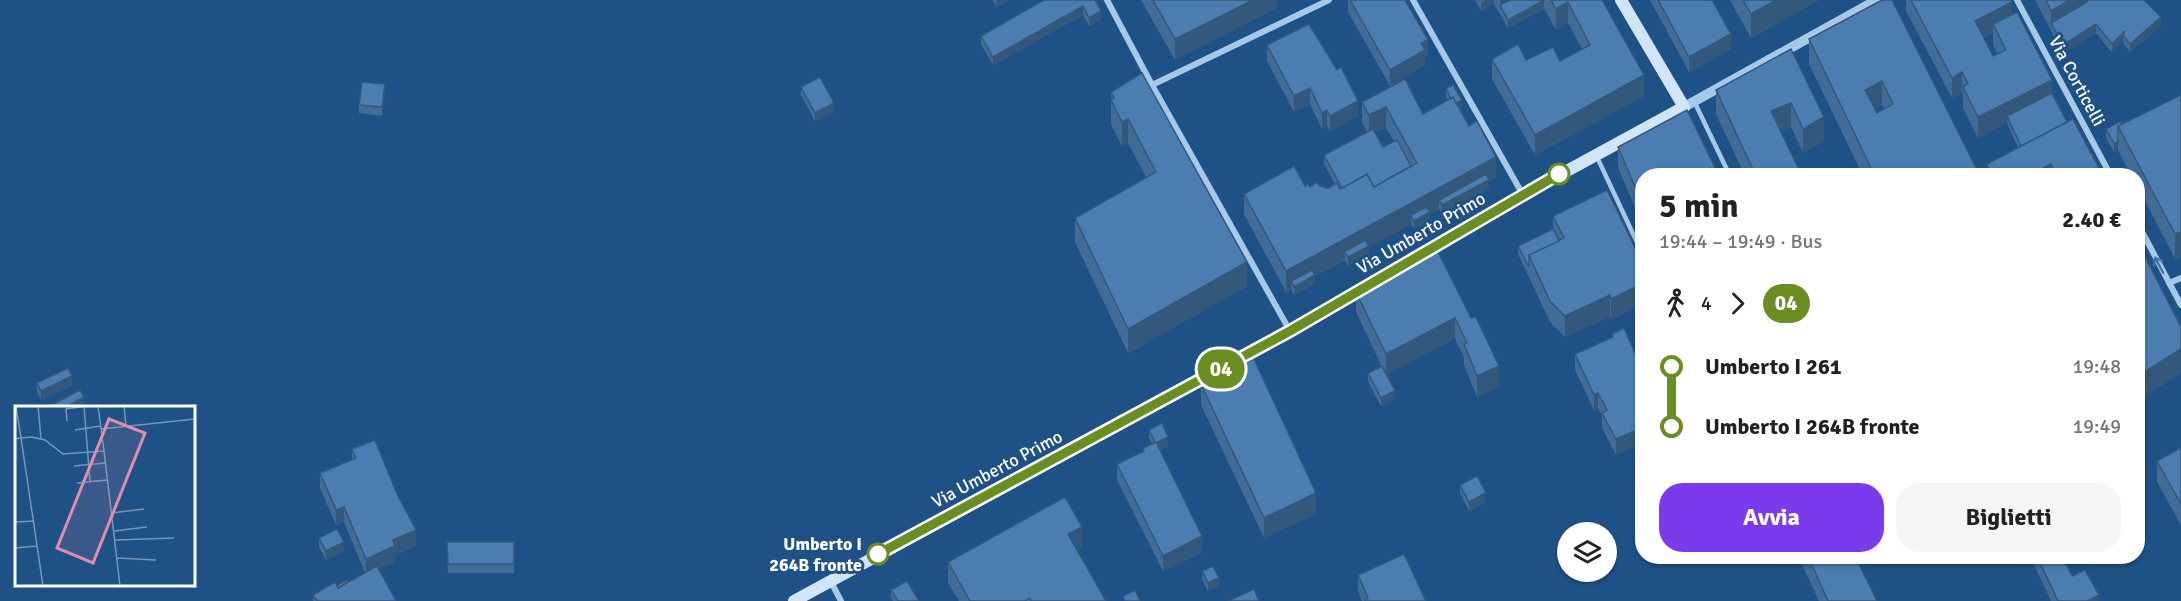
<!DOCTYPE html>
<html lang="it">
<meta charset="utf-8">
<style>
body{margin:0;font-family:Signika,sans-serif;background:#f6f6f6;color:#202124;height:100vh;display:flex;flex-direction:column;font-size:22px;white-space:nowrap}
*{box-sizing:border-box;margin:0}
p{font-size:20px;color:#757577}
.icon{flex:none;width:33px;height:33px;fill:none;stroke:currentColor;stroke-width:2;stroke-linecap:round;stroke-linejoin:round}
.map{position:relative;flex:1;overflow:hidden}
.details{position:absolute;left:1635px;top:168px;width:510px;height:396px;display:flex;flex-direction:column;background:#fff;border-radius:24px;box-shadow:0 2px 4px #0004}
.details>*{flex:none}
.badge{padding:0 12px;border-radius:20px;font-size:21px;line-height:39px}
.buttons{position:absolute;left:1557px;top:522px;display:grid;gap:12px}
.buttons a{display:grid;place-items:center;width:60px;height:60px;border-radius:50%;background:#fff;box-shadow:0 2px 4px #0004;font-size:30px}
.map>.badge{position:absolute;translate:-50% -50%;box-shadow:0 0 0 3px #fff}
.legs{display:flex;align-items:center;gap:9px;height:66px;padding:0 24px;font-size:20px}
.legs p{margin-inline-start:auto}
.summary{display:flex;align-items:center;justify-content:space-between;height:102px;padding:0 24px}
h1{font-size:33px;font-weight:800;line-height:45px}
.cta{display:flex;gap:12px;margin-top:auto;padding:12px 24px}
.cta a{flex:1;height:69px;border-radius:24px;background:#7c3aed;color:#fff;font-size:24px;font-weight:800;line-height:69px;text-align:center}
.cta a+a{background:#f6f6f6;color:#202124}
ul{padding:0 24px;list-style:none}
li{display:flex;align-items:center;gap:21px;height:60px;font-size:22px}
li i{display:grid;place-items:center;width:9px;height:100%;margin:0 8px;background:currentColor}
li i::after{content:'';width:15px;height:15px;margin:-8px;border:4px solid;border-radius:50%;background:#fff}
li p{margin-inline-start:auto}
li:first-child i{background:linear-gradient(#0000 50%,currentColor 0)}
li:last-child i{background:linear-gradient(currentColor 50%,#0000 0)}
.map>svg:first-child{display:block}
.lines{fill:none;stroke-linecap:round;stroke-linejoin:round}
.service{stroke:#a6c9ea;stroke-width:4.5}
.minor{stroke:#a6c9ea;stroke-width:6}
.tertiary{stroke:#a6c9ea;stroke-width:10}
.secondary{stroke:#d2e4f8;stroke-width:12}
.wall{fill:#406c97;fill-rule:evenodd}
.shaded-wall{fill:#34587b}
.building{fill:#4b7db0;stroke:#34587b;stroke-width:1.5;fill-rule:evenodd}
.oneway{stroke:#4775a3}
.line-1-casing{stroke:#fff;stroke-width:14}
.line-1{stroke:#6b8e23;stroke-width:9}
.stop-1-dot{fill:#fff;stroke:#6b8e23;stroke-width:3}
.labels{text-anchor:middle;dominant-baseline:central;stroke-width:6;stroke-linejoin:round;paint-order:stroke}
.street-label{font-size:18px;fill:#fff;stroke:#1e5185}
.stop-label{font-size:18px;font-weight:bold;fill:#fff;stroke:#1e5185;text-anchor:end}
.inset-road{fill:none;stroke:#7897b6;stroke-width:1.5}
.view{fill:#e08cad;fill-opacity:0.15;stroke:#e08cad;stroke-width:3}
.inset-edge{fill:none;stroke:#fff;stroke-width:3}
</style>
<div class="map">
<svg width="2181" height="601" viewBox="0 0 2181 601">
<rect width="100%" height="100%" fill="#1e5185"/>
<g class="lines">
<g class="service">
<path d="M1694,101L1730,176"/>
<path d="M1597,157L1642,253"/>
</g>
<g class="minor">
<path d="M1107,0L1152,85L1290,331"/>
<path d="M1413,0L1523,195"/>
<path d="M2017,0L2111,176"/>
<path d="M1152,85L1329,0"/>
<path d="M2138,224L2181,305"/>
<path d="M2169,283L2181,278"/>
<path d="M830,580L841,601"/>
</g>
<path class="tertiary" d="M1684,107L1877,0"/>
<path class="secondary" d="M794,601L1290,331L1523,195L1684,107L1621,0"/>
</g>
<g class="wall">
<path d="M993,0H1008L996,7Z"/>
<path d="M1095,0L1101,20L1089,26L1083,15L993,65L981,44V36Z"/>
<path d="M1141,0H1277V8L1175,60Z"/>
<path d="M1348,0H1405L1428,55L1425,56V65L1390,86L1348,12Z"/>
<path d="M1475,0H1602L1644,96L1535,155L1492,79V59L1560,61L1582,49L1568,23L1556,30L1544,8V9L1508,28L1494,4L1481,11Z"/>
<path d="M1650,0H1712L1731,49L1689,72Z"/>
<path d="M1730,0H1819L1751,38Z"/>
<path d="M1882,0L1980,176H1863L1809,64V39ZM1882,105L1884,109L1877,113L1875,109Z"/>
<path d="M1906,0H2010L2012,14L2067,122L2103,176H1987V164L2018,148L2007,123L1978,138L1963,108V96L1962,93L1952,98L1906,11ZM1993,33V45L1997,54L1993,56L1984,37Z"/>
<path d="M2035,0H2144L2161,26L2130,52L2123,43V41L2112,53L2096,33L2063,54Z"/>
<path d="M1267,45L1337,70L1358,116L1330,131L1327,126L1322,129L1310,104L1294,112L1267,61Z"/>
<path d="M1791,49L1824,141L1803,153L1791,127L1781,131L1802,176H1745L1716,114V90Z"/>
<path d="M801,87L834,112L815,121L801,95Z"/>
<path d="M1446,88L1462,108L1460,109L1496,177L1489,181V188L1442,214L1439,209L1430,214V220L1414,229L1411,224L1369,247V254L1348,266L1345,260L1315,276V284L1294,295L1291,289L1286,292L1244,214V194L1305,186H1320L1328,188L1335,184L1324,164V155L1367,132L1362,122V102L1423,114L1448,101L1446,97ZM1386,128L1394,141L1383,147L1375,133Z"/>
<path d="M385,92L382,116L359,113V105Z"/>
<path d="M1111,92L1247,286L1128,353L1075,242V218L1146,177L1128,143L1122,146L1111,125Z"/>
<path d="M2181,95V256L2175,259L2138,187V176H2131L2118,150L2114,152L2106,138V129L2122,124Z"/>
<path d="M1618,147L1642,176V223L1618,168Z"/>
<path d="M1553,216L1642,262L1611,319L1610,316L1565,337L1550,322L1518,254V246L1553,229Z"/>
<path d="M1436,248L1499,387L1477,397L1464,365V357L1455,339L1386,374L1395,399L1381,406L1368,382V373L1382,367L1356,312V292Z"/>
<path d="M1612,334L1642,369V443L1616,455L1602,428V416L1598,408L1594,410L1575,370V354L1612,337Z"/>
<path d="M37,383L72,385L41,400L37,392Z"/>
<path d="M1201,384L1316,514L1264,538L1201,405Z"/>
<path d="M1149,430L1168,446L1160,450L1202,552L1163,571L1117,480V464L1143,451L1152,444L1149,438Z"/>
<path d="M2181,448V525L2157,482V461Z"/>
<path d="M352,449L416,546L395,555V562L379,569L396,601H313V595L337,585L348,582L365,573L344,522L336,525L320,488V473L352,459Z"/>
<path d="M1460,485L1486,502L1469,511L1460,493Z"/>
<path d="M319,538L344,551L326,560L319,547Z"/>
<path d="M447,542H514V573H448Z"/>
<path d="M1082,548L1077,550L1106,601H959L948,583V562Z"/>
<path d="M1798,556H1855L1877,601H1819Z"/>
<path d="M2030,556H2062L2072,576L2099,601H2051Z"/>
<path d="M1202,571L1219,586L1208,591L1202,580Z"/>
<path d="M1358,575L1426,601H1362L1358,591Z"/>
<path d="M891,590L919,601H893L891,598Z"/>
</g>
<g class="shaded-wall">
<path d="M996,0H1008L996,7Z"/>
<path d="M1253,0H1277V8L1175,60V39Z"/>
<path d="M1486,0H1494V4L1481,11V3Z"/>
<path d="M1500,0H1521L1500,5V14Z"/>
<path d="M1544,0V9L1508,28V20Z"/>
<path d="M1776,0H1819L1751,38V14Z"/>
<path d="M2070,0H2087V11L2051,23V11Z"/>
<path d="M1568,2V23L1556,30V9Z"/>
<path d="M2012,2V23L1993,24V33L1975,42V21Z"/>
<path d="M1083,6V15L993,65V57Z"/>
<path d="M1101,11V20L1089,26V18Z"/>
<path d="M2161,17V26L2130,52V44Z"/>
<path d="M2096,24V33L2063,54V45Z"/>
<path d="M2125,31L2123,35V41L2112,53V44Z"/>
<path d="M1731,34V49L1689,72V57Z"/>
<path d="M1428,40V55L1425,56V65L1390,86V70L1421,43Z"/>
<path d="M1962,72V93L1952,98V78Z"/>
<path d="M1644,75V96L1535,155V135Z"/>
<path d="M2052,80V101L2007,116V123L1978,138V117Z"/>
<path d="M1882,81V105L1865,114V90Z"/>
<path d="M385,84V92L382,116V107Z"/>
<path d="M1310,88V104L1294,112V96Z"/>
<path d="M1462,100V108L1454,112V104Z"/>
<path d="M1358,101V116L1330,131V116Z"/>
<path d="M834,103V112L815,121V113Z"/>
<path d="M1791,103V127L1771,136V111Z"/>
<path d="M1386,107V128L1369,136V115Z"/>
<path d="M1327,110V126L1322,129V113Z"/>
<path d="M1824,117V141L1803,153V129Z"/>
<path d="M1128,119V143L1122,146V122Z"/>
<path d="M2118,142V150L2114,152V143Z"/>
<path d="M1496,157V177L1489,181V188L1442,214V205L1439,200V209L1430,214V220L1414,229V221L1411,215V224L1369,247V254L1348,266V257L1344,252L1345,260L1315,276V284L1294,295V287L1291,281V289L1286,292V271Z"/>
<path d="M2051,164V176H2028Z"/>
<path d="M2181,232V256L2175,259V234Z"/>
<path d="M1247,262V286L1128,353V329Z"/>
<path d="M1642,284V305L1611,319V299Z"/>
<path d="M1610,295V316L1565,337V316Z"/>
<path d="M1455,318V339L1386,375V354Z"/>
<path d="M2181,349V373L2138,401V376Z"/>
<path d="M1499,366V387L1477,397V376Z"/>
<path d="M72,376V385L41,400V391Z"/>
<path d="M1395,391V399L1381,406V398Z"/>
<path d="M1598,393V408L1594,410V395Z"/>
<path d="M84,397V405L80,408H64Z"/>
<path d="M1642,428V443L1616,455V439Z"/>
<path d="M1168,437V446L1155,452V444Z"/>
<path d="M1316,493V514L1264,538V518Z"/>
<path d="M1486,493V502L1469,511V502Z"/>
<path d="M344,507V522L336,525V510Z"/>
<path d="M1082,527V548L1068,555V534Z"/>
<path d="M416,530V546L395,555V562L366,575V559L393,540Z"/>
<path d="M1202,536V552L1163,571V556Z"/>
<path d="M344,542V551L326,560V551Z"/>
<path d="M1219,578V586L1208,591V583Z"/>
<path d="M2099,595V601H2087Z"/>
</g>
<g class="building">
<path d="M1044,0H1095L1101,11L1089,18L1083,6L993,57L981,36Z"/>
<path d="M1153,0H1253L1175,39Z"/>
<path d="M1350,0H1405L1428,40L1421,43L1425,50L1390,70Z"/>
<path d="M1510,0H1544L1508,20L1500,5Z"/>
<path d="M1551,0H1602L1644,75L1535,135L1492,59L1518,44L1526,60L1553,47L1560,61L1590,45L1568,2L1556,9Z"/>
<path d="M1658,0H1712L1731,34L1689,57Z"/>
<path d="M1743,0H1776L1751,14Z"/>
<path d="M1882,0H1892L1980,176H1875L1809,39ZM1882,81L1893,104L1877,113L1865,90Z"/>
<path d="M1911,0H2010L2012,2L1975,21L1979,28L1993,56L2006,50L1993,24L2017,12L2052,80L1978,117L1963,87L1968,84L1962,72L1952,78Z"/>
<path d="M2046,0H2070L2051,11Z"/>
<path d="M2087,0H2144L2161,17L2130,44L2123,35L2125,31L2112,44L2096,24L2063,45L2051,23L2087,2Z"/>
<path d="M1309,24L1337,70L1341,67L1358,101L1330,116L1327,110L1322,113L1310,88L1294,96L1267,45Z"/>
<path d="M1791,49L1824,117L1803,129L1791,103L1771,111L1802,176H1756L1716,90Z"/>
<path d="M1142,73L1247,262L1128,329L1075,218L1156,172L1128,119L1122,122L1111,100L1114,98L1111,92Z"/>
<path d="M820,77L834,103L815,113L801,87Z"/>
<path d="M1405,79L1423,114L1453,97L1469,126L1477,121L1496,157L1286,271L1244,194L1294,166L1305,186L1308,183L1310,187L1317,182L1320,186L1328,188L1337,183L1340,189L1367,174L1374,187L1417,163L1386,107L1369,115L1362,102Z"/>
<path d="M362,82L385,84L382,107L359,105Z"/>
<path d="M1453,85L1462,100L1456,103L1453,97L1451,99L1446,88Z"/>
<path d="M2052,93L2067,122L2021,146L2007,116Z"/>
<path d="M2181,95V232L2175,234L2118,126Z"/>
<path d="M1687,110L1719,176H1642V203L1618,147Z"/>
<path d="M2073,119L2103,176H2057L2051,164L2028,176H1992L1987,164Z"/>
<path d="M2121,121L2122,124L2118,126V142L2114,143L2106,129Z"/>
<path d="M1373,129L1383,147L1397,140L1411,166L1374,187L1367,174L1342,188L1324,155Z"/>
<path d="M1486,174L1489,180L1442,205L1439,200Z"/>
<path d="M1607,190L1642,262V284L1611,299L1610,295L1565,316L1550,301L1529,255L1564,238L1553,216Z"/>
<path d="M1426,207L1430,212L1414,221L1411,215Z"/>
<path d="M1553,229L1559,241L1529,255V267L1518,246Z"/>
<path d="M1365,240L1369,246L1348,257L1344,252Z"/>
<path d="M2138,243L2181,327V349L2138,376Z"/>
<path d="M1436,248L1471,318L1476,317L1499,366L1477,376L1464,344L1467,343L1455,318L1386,354L1356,292Z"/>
<path d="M1312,270L1315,275L1294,287L1291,281Z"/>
<path d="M1624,328L1642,369V428L1616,439L1602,413L1607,410L1598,393L1594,395L1575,354L1613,337L1612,334Z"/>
<path d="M1254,359L1316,493L1264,518L1201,384Z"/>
<path d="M1382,366L1395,391L1381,398L1368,373Z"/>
<path d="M68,368L72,376L41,391L37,383Z"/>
<path d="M80,390L84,397L64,408H46Z"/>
<path d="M1162,423L1168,437L1156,443L1155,442L1149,430Z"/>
<path d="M375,440L397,494L416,530L393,540L395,546L366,559L344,507L336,510L320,473L356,458L352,449Z"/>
<path d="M1156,442L1202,536L1163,556L1117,464L1144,451L1143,448Z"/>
<path d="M2181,448V504L2157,461Z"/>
<path d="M1477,476L1486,493L1469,502L1460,485Z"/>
<path d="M1065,497L1082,527L1068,534L1106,601H1031L1030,598L1025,601H970L948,562Z"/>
<path d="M337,529L344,542L326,551L319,538Z"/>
<path d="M447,542H514V564H448Z"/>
<path d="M1404,554L1426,601H1365V600L1368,598L1358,575Z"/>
<path d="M1808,556H1855L1877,601H1828Z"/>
<path d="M2037,556H2062L2072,576L2085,570L2099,595L2087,601H2058Z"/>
<path d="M377,566L396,601H317L313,595L335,582L338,588Z"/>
<path d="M1213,566L1219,578L1208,583L1202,571Z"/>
<path d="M347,580L348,582L338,588L337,585Z"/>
<path d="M907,581L919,601H898L891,590Z"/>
<path d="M1254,589L1259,601H1228Z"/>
<path d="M1135,590L1140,601H1125L1123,596Z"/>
</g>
<defs><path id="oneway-shaft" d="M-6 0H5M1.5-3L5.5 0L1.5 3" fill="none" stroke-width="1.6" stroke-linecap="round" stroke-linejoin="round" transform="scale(1.5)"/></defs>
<use class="oneway" href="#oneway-shaft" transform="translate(2159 265) rotate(-118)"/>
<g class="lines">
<g class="line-1-casing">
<path id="line-1" d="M878,554L1290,331L1559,174"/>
</g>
<use href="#line-1" class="line-1"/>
</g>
<g class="stop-1-dot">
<circle cx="1559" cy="174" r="10"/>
<circle cx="878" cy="554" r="10"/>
</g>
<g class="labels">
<g class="street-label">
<text transform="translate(2077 81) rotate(62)">Via Corticelli</text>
<text transform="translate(1421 233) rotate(-30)">Via Umberto Primo</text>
<text transform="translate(997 469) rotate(-28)">Via Umberto Primo</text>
</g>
<g class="stop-label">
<text x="862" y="544">Umberto I<tspan x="862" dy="21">264B fronte</tspan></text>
</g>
</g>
<g transform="translate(15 406)">
<rect width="180" height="180" fill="#1e5185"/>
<path class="inset-road" d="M23,0L26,33M69,0L75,76M83,0L89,45M109,0L111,20M52,15L51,3L71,0M86,23L180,13M60,24L86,20M0,33L6,32L1,0M59,60L90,57M62,77L92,74M96,107L129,103M0,116L19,115M99,125L132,121M100,134L159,132M0,142L22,140M102,152L141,154M28,180L6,32L17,31L30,34L48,48L89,45L105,180"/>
<path class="view" d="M94,13L130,27L78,157L42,142Z"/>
<rect width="180" height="180" class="inset-edge"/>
</g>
</svg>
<div class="buttons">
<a><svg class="icon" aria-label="layers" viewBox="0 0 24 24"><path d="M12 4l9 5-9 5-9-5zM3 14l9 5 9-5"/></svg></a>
</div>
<b class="badge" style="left:1221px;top:369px;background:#6b8e23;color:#fff">04</b>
<section class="details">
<div class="summary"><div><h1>5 min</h1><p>19:44 – 19:49 · Bus</p></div><b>2.40 €</b></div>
<div class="legs"><svg class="icon" aria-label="walk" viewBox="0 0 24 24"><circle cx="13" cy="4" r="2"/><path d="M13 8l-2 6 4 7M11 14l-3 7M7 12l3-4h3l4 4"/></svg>4<svg class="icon" aria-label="forward" viewBox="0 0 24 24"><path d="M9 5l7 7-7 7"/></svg><b class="badge" style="background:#6b8e23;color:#fff">04</b></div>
<ul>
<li><i style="color:#6b8e23"></i><b>Umberto I 261</b><p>19:48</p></li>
<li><i style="color:#6b8e23"></i><b>Umberto I 264B fronte</b><p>19:49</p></li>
</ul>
<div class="cta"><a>Avvia</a><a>Biglietti</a></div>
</section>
</div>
